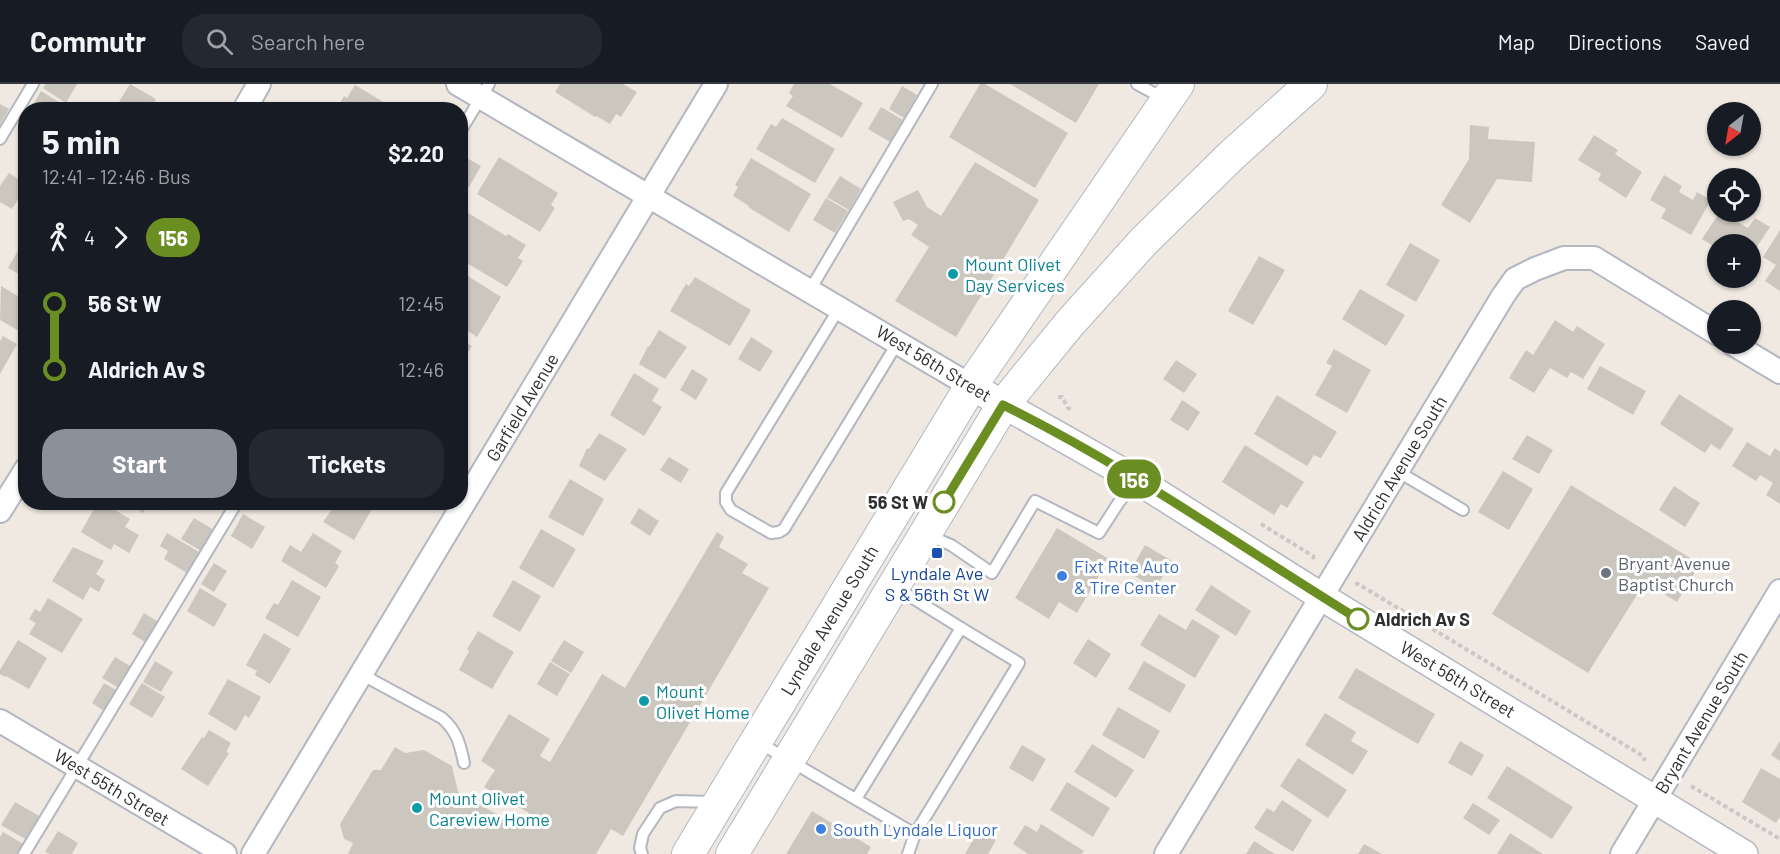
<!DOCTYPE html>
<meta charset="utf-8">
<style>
body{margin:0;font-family:Barlow,sans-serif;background:#242831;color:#f1f3f6;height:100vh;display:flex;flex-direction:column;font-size:22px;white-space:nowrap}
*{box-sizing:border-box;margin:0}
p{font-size:20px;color:#9ea1a6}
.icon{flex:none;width:33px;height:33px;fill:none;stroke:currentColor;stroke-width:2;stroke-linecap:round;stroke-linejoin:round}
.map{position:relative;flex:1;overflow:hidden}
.drawer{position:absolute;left:18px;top:18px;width:450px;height:408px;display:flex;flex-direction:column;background:#171b24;border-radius:24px;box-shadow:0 2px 4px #0004}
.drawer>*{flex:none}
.badge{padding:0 12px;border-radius:20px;font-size:21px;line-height:39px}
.needle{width:39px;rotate:211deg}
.tools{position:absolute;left:1707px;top:18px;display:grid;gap:12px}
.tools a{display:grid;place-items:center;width:54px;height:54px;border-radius:50%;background:#171b24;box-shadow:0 2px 4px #0004;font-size:30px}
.map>.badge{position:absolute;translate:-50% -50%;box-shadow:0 0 0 3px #fff}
.legs{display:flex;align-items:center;gap:9px;height:66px;padding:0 24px;font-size:20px}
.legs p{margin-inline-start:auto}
.summary{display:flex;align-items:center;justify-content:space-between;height:102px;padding:0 24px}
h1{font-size:33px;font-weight:700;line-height:45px}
.action{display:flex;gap:12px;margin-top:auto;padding:12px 24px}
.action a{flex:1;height:69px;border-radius:24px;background:#8c9099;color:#fff;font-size:24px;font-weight:700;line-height:69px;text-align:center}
.action a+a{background:#242831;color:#f1f3f6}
ul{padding:0 24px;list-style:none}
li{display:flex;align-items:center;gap:21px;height:66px;font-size:22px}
li i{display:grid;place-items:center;width:9px;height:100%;margin:0 8px;background:currentColor}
li i::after{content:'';width:15px;height:15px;margin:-8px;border:4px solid;border-radius:50%;background:#171b24}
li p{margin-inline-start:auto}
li:first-child i{background:linear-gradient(#0000 50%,currentColor 0)}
li:last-child i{background:linear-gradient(currentColor 50%,#0000 0)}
header{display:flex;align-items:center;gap:36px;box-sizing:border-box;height:84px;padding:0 30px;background:#171b24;border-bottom:2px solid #363941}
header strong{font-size:28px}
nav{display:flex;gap:33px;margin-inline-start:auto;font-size:21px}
.search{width:420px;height:54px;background:#242831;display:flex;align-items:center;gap:15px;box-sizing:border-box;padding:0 21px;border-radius:24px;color:#9ea1a6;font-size:22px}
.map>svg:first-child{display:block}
.building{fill:#cbc7bf}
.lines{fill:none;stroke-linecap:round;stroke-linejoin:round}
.service-casing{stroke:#b4b7c1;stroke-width:14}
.minor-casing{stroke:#b4b7c1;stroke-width:26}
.tertiary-casing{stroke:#b4b7c1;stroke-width:30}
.secondary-casing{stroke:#b4b7c1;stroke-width:34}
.path{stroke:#c9c9c9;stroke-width:4;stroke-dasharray:4.5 3;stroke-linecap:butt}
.service{stroke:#fff;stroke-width:10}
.minor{stroke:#fff;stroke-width:22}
.tertiary{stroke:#fff;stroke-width:27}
.secondary{stroke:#fff;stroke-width:32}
.line-1-casing{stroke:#fff;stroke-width:14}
.line-1{stroke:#6b8e23;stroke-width:9}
.culture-dot{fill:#0f9aa8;stroke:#fff;stroke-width:2}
.stop-1-dot{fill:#fff;stroke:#6b8e23;stroke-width:3}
.transit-dot{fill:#1a4fb4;stroke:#fff;stroke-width:2}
.worship-dot{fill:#6b7280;stroke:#fff;stroke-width:2}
.shop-dot{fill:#3f7fe0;stroke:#fff;stroke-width:2}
.labels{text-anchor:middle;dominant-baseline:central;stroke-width:6;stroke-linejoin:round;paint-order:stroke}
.culture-label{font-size:18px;fill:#0d838f;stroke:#fff;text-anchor:start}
.street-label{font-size:18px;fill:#2e2e2e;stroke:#fff}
.stop-label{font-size:18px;font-weight:bold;fill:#2e2e2e;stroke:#fff;text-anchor:end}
.worship-label{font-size:18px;fill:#5b616d;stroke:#fff;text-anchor:start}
.shop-label{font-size:18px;fill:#366cbe;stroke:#fff;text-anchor:start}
.transit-label{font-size:18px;fill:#164399;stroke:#fff}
</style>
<header>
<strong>Commutr</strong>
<div class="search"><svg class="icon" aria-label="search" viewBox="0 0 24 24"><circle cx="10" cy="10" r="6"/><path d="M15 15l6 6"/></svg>Search here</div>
<nav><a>Map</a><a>Directions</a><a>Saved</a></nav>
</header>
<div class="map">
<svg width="1780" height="770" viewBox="0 0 1780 770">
<rect width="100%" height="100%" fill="#efe9e1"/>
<g class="building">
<path d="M46,0H77L66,19L43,4Z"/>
<path d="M130,0L156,15L150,26H114Z"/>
<path d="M560,0H623L637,8L621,33L616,30L610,40L596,32L595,33L555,8Z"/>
<path d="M794,0H830L863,19L842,54L786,22L793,12L789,9Z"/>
<path d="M980,0H985L1068,49L1035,104L949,53Z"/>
<path d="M1010,0H1099L1076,39Z"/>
<path d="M355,1L397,26H336L344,12L347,14Z"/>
<path d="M902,2L917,11L904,34L889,25Z"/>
<path d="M41,7L67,23L65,26H30Z"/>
<path d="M0,20L9,25L0,41Z"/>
<path d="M881,23L903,36L890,58L868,45Z"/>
<path d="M782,34L835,65L815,99L756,65L771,40L776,43Z"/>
<path d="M1470,41L1489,43L1488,55L1535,58L1532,98L1497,95L1470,139L1441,121L1469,75Z"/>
<path d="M1594,51L1618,66L1615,70L1642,88L1626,114L1598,96L1601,90L1578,76Z"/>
<path d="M460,70L481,82L469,103L460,98Z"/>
<path d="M499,73L558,109L551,121L555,124L540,148L477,110Z"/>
<path d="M751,74L811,110L789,148L748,123L749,122L733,112L738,103L735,101Z"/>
<path d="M975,78L1039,116L956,253L895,217L929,163L911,151L918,141L909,135L903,137L893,118L918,106L927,123L941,132Z"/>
<path d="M9,89L26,100V103L12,125L0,118V102Z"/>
<path d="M1664,91L1682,102L1679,108L1693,116L1697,108L1711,116L1691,151L1661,134L1666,125L1650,116Z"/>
<path d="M840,92L861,105L849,126L827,113Z"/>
<path d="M826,114L848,127L835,149L813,136Z"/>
<path d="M465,127L506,152L508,150L526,161L518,174L523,177L507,203L460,175V135Z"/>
<path d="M1720,128L1748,144L1755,134L1770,143L1750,173V160H1718V165L1702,155Z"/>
<path d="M1780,146V207L1765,197L1776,181L1763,173Z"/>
<path d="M23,158L26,159V194L8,184Z"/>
<path d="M1410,159L1440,176L1416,218L1386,201Z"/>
<path d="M1259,172L1285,186L1253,241L1228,227Z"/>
<path d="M460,187L501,213L477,253L460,242Z"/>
<path d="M695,193L751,226L730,262L670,227L686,200L689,202Z"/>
<path d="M1,202L26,217L24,250L0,236Z"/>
<path d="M1360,205L1405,231L1386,262L1342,235Z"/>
<path d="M1555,236L1573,248L1577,242L1605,260L1583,295L1571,288L1567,294L1550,284L1534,309L1509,294L1526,266L1533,271Z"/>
<path d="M659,246L687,263L665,295L639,280L648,262L649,263Z"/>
<path d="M3,252L17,260L0,290V257Z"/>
<path d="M751,253L773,267L760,288L738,275Z"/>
<path d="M460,255L472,262L460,280Z"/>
<path d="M1334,265L1371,286L1347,329L1315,311L1332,282L1326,279Z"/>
<path d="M1176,276L1197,290L1184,309L1163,295Z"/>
<path d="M1600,282L1646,307L1633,331L1587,305Z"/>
<path d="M692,285L708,295L696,316L680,306Z"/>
<path d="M634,289L659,305L652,317L662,323L644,352L610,331Z"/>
<path d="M1679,310L1734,345L1720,366L1711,360L1705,369L1660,340Z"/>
<path d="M1277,311L1337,348L1321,374L1314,371L1307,382L1254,350Z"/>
<path d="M1182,316L1200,328L1188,347L1170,336Z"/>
<path d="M599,349L627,365L605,397L579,382L587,364L589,365Z"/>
<path d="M1527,351L1553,366L1539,390L1512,375Z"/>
<path d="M1747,358L1770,372L1775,364L1780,368V420L1766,411L1773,399L1760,391L1756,397L1732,382Z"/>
<path d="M1245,361L1304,398L1287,424L1281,420L1274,431L1222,398Z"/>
<path d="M669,373L689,385L681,399L660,386Z"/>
<path d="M1503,387L1533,405L1509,446L1478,428Z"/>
<path d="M570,395L604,415L583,452L548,433Z"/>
<path d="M1571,401L1700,480L1677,518L1645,498L1588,589L1492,530Z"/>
<path d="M1674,402L1700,419L1685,443L1659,426Z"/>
<path d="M98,418H102L130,435L125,443L139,451L129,469L114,460L111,466L81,448Z"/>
<path d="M126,418H168L163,427L149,419L143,429Z"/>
<path d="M337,418H376L354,456L323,438Z"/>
<path d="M639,424L659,437L650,452L630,439Z"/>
<path d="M243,430L265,443L252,465L231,452Z"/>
<path d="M194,434L214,446L201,467L181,455Z"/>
<path d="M1057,444L1109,475L1077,529L1059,518L1049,535L1015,514Z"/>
<path d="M541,445L576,465L553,504L519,484Z"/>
<path d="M717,448L724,453L719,463L748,480L742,489L769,504L623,752L611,745L596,770H348L353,759L344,755L340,740L373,686H381L395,663L405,669L424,666L452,682L458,708L521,744L529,729L484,703L495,686L481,677L509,630L550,655L540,672L550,678L602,590L625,604Z"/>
<path d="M167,449L199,468L187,489L164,475L168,467L160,462Z"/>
<path d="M313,449L342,467L335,479L339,482L326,504L281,477L290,461L301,468Z"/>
<path d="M1145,461L1172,477L1156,504L1129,489Z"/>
<path d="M73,463L104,477L96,490L105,496L99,508L90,503L83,516L52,497Z"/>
<path d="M214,479L227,487L214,508L201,500Z"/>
<path d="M292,496L321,513L298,553L265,534L274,519L278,521Z"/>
<path d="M513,496L541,512L520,548L492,532Z"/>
<path d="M1211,501L1251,527L1236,552L1195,526Z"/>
<path d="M200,504L227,520L214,543L187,527Z"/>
<path d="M48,514L83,535L62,569L29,550L36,539L29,535L35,525L40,528Z"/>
<path d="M144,529L157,537L145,558L132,550Z"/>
<path d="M1159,530L1186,546L1192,535L1220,552L1195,594L1140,561Z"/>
<path d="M478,547L514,568L492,605L459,586L469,567L467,565Z"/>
<path d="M264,549L291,565L270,600L255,591L257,587L246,581Z"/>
<path d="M1088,555L1111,570L1096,594L1073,579Z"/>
<path d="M18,556L47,574L29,605L6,592L5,593L0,590V586Z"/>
<path d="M564,556L584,568L571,589L551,577Z"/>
<path d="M115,573L130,582L117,603L102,594Z"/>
<path d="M155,577L173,588L161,608L143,598Z"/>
<path d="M1144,577L1186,601L1170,629L1128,605Z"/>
<path d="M550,578L570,590L557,612L537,600Z"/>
<path d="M1356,584L1435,630L1418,660L1338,614Z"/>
<path d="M228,595L261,613L249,634L245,631L236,647L208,630Z"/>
<path d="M104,599L116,606L104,627L92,619Z"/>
<path d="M142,599L165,613L152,634L129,620Z"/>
<path d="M1118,623L1160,647L1144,675L1102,651Z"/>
<path d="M1325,629L1356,648L1351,657L1368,667L1353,691L1305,661Z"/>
<path d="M209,646L231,659L226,668L229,669L208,702L181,685L202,653L204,654Z"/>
<path d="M1460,657L1484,671L1472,692L1448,679Z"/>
<path d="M1780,657V677L1771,671Z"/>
<path d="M1092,660L1134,686L1116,714L1074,688Z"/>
<path d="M1022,661L1046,675L1033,698L1009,684Z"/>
<path d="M1298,674L1347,706L1328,734L1280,702Z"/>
<path d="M1507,682L1573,723L1552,755L1487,714Z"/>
<path d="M1761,684L1780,695V733L1776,739L1742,718Z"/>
<path d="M1067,698L1110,724L1093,753L1050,726Z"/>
<path d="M1282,716L1312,736L1293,768L1254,744L1267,724L1274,728Z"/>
<path d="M15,718L41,733L27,756L1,741Z"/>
<path d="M1473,719L1500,736L1489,751L1463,734Z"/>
<path d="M812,727L871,763L867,770H786Z"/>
<path d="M1041,740L1084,767L1081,770H1028L1013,760L1025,741L1037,748Z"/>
<path d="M978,746L996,756L988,770H965Z"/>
<path d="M58,747L78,759L72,770H50L45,768Z"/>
<path d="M3,748L25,761L19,770H0V753Z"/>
<path d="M1510,749L1543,770H1497Z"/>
<path d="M1254,757L1275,770H1246Z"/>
<path d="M1364,760L1382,770H1358Z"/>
</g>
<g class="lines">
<g class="service-casing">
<g id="service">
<path d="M1137,0L1163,14"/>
<path d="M460,48L489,0"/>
<path d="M0,55L33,0"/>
<path d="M810,206L932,0"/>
<path d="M840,223L726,409V418L731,426L771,449L779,448L784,445L898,258"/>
<path d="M1397,387L1463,426"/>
<path d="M927,451L951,461L992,489L1035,417L1099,449L1119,418L1136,397"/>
<path d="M895,503L961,544"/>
<path d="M361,590L442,634C457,647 460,660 464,679"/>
<path d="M758,658L915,750L908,770"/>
<path d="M856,715L961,544L1019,579L915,750"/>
<path d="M24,770L237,418"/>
<path d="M642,770L640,764L643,750L660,724L676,717L713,718"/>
</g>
</g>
<g class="minor-casing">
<g id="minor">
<path d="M458,0L971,302"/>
<path d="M244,26L259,0"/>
<path d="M1733,260L1780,288"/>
<path d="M0,427L26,385"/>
<path d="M0,637L225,770"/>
<path d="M253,770L716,0"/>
<path d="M1166,770L1503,212L1515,195L1535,185L1564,174H1594L1718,250"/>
<path d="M1622,770L1780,507"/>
</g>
</g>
<g class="tertiary-casing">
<path id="tertiary" d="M971,302L1137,396L1322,513L1744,770"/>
</g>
<g class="secondary-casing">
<g id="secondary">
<path d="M688,770L971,302L1178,0"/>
<path d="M732,770L1003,321L1070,239L1144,157L1232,71L1311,0"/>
</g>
</g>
<g class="path">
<path d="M1058,313H1062L1068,324L1072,326"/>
<path d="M1261,440L1313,472L1314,476"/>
<path d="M1355,500H1358L1643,672L1645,677"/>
<path d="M1691,702L1780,755"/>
</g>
<use href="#service" class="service"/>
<use href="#minor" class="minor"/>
<use href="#tertiary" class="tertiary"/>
<use href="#secondary" class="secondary"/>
</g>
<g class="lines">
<g class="line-1-casing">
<path id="line-1" d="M944,418L1003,321C1127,382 1241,463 1358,535"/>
</g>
<use href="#line-1" class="line-1"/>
</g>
<g class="culture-dot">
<circle cx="953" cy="190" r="6"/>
<circle cx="644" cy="617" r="6"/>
<circle cx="417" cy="724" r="6"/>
</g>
<g class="stop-1-dot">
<circle cx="944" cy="418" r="10"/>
<circle cx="1358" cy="535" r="10"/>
</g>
<rect class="transit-dot" x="931" y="463" width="12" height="12" rx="3"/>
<circle class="worship-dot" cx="1606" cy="489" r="6"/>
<g class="shop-dot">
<circle cx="1062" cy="492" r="6"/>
<circle cx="821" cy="745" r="6"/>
</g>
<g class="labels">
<g class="culture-label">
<text x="965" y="180">Mount Olivet<tspan x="965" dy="21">Day Services</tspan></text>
<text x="656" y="607">Mount<tspan x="656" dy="21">Olivet Home</tspan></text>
<text x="429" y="714">Mount Olivet<tspan x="429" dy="21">Careview Home</tspan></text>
</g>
<g class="street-label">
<text transform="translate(934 279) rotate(31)">West 56th Street</text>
<text transform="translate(522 323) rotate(-59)">Garfield Avenue</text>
<text transform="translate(1399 384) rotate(-59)">Aldrich Avenue South</text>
<text transform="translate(829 536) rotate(-59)">Lyndale Avenue South</text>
<text transform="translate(1458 595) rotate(31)">West 56th Street</text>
<text transform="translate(1701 638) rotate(-59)">Bryant Avenue South</text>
<text transform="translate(112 703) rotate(31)">West 55th Street</text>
</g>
<g class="stop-label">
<text x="928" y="418">56 St W</text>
<text x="1374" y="535" text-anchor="start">Aldrich Av S</text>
</g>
<g class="worship-label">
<text x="1618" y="479">Bryant Avenue<tspan x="1618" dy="21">Baptist Church</tspan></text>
</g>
<g class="shop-label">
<text x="1074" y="482">Fixt Rite Auto<tspan x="1074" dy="21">&amp; Tire Center</tspan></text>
<text x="833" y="745">South Lyndale Liquor</text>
</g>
<g class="transit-label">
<text x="937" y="489">Lyndale Ave<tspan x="937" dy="21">S &amp; 56th St W</tspan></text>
</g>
</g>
</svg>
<div class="tools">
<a><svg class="needle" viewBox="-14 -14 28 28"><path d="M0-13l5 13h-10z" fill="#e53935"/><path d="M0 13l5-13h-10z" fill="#9ea1a6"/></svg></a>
<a><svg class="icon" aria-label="locate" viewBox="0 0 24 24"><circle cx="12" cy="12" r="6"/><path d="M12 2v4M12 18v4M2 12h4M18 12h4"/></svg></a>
<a>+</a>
<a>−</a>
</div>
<b class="badge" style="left:1134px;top:395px;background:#6b8e23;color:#fff">156</b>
<section class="drawer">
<div class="summary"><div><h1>5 min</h1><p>12:41 – 12:46 · Bus</p></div><b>$2.20</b></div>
<div class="legs"><svg class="icon" aria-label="walk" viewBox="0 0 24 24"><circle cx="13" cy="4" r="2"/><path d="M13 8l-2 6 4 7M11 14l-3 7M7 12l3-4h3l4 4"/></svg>4<svg class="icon" aria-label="forward" viewBox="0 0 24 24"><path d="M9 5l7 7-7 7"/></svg><b class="badge" style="background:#6b8e23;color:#fff">156</b></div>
<ul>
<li><i style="color:#6b8e23"></i><b>56 St W</b><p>12:45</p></li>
<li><i style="color:#6b8e23"></i><b>Aldrich Av S</b><p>12:46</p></li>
</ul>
<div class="action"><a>Start</a><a>Tickets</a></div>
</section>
</div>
